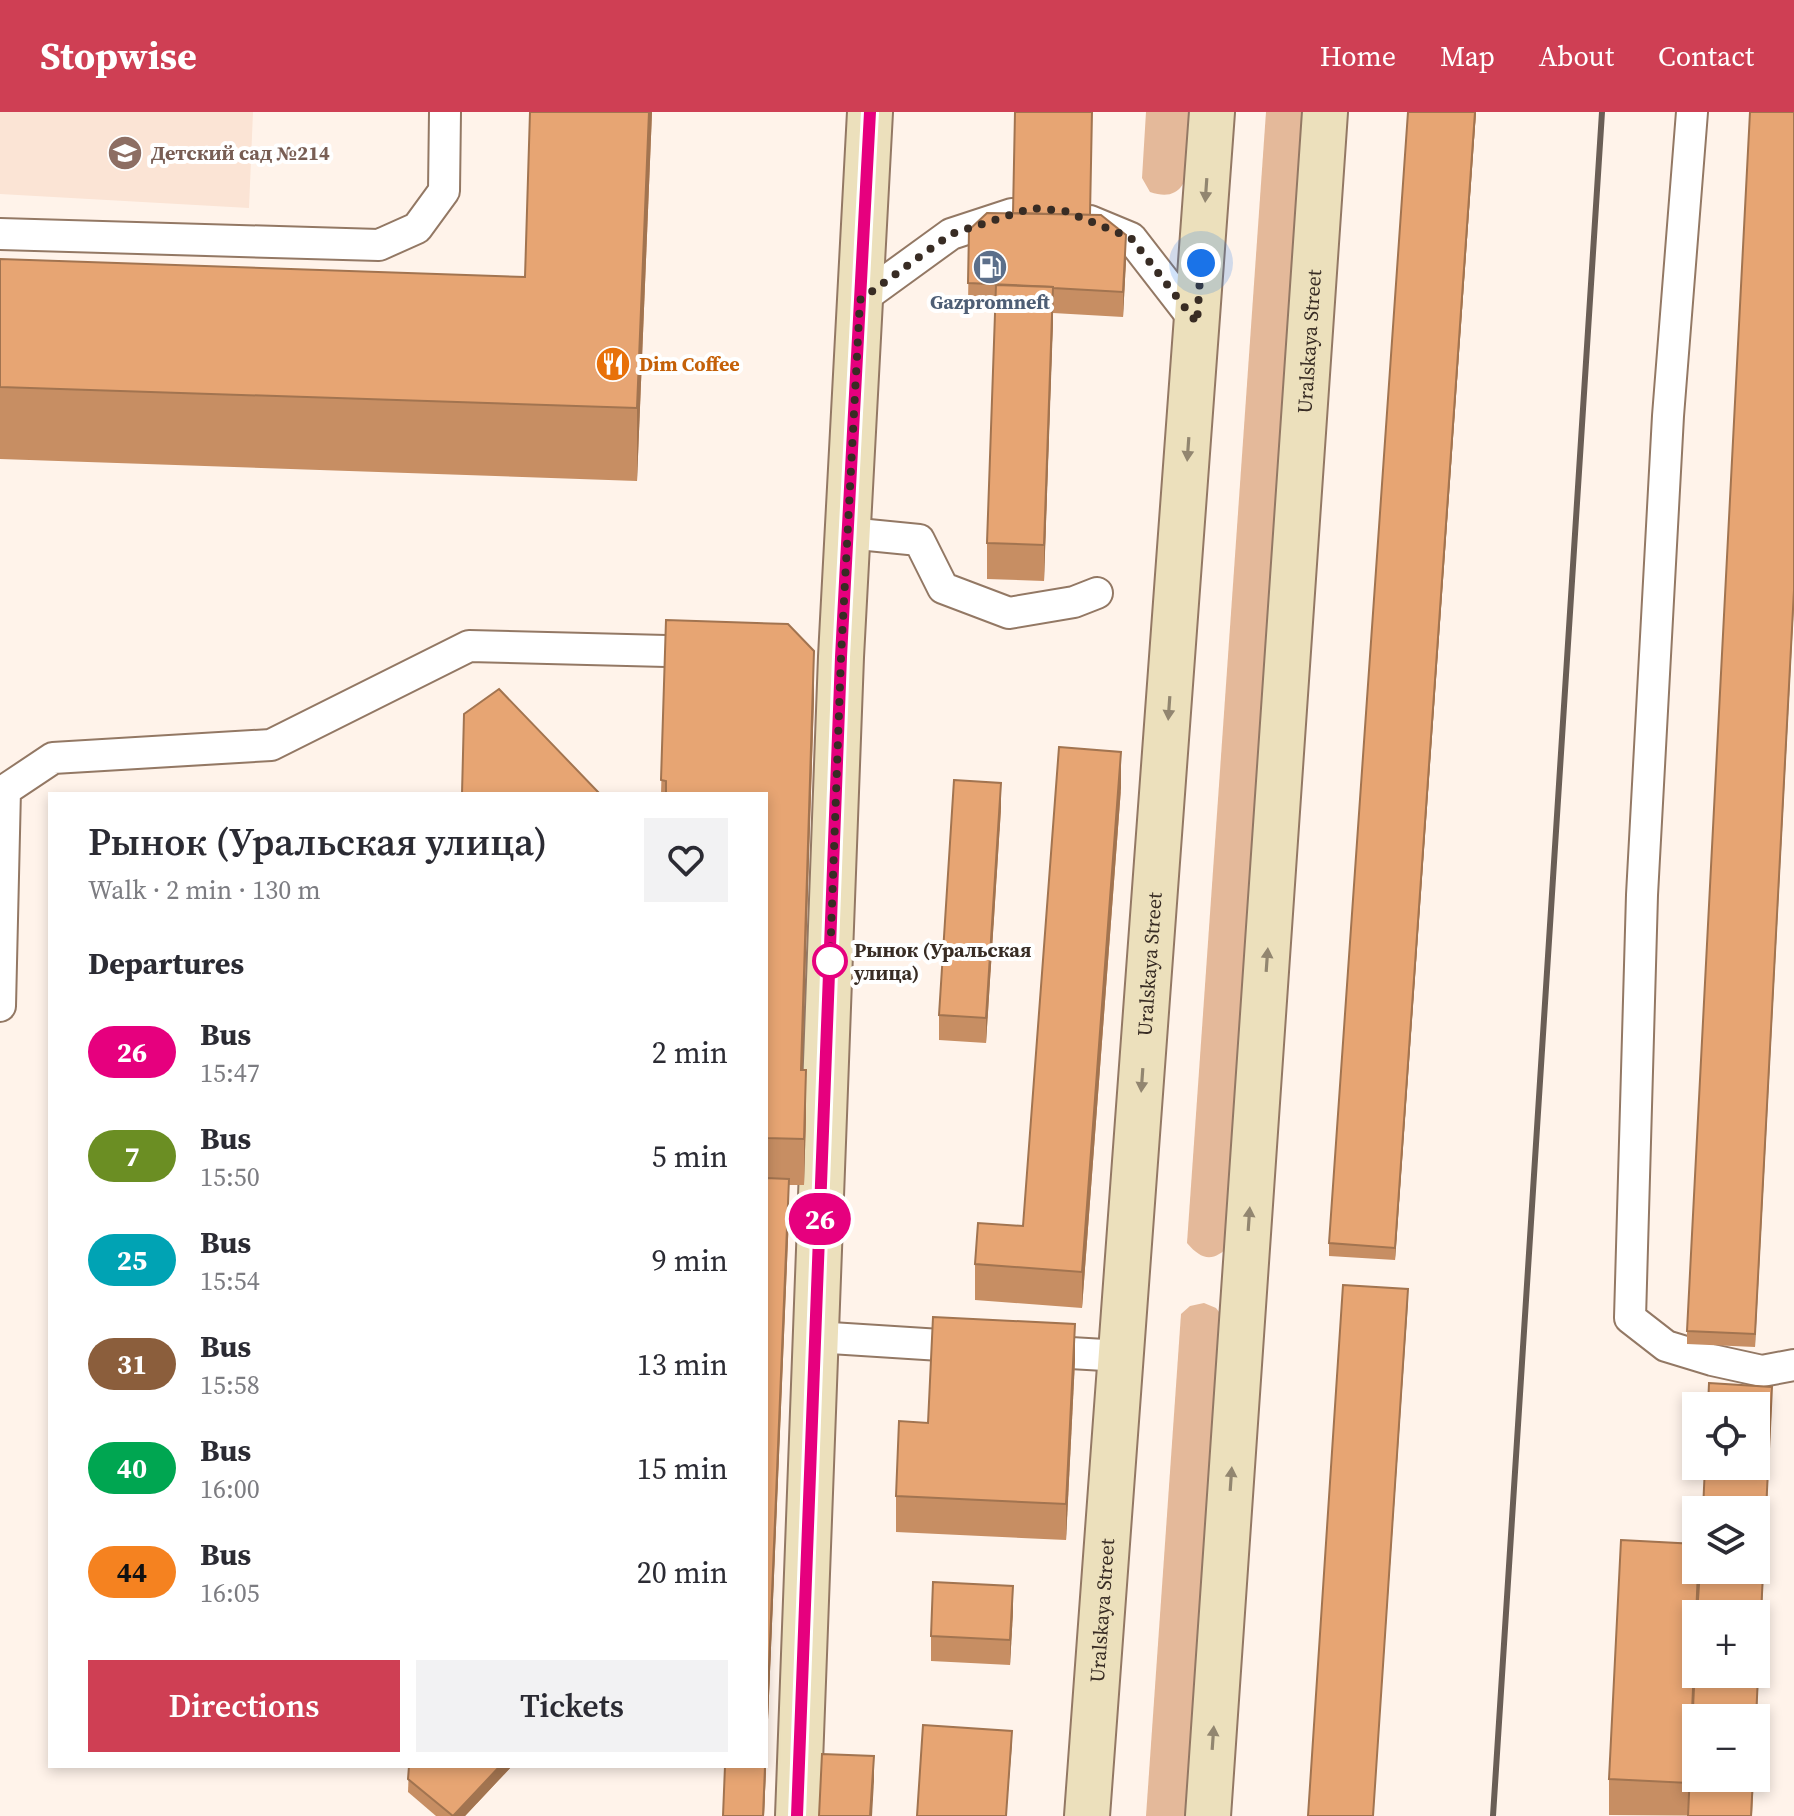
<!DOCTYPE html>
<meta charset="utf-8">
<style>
body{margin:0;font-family:"Source Serif 4",serif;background:#f2f2f3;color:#2b2b33;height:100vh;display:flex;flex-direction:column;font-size:30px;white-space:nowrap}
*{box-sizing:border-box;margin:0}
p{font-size:26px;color:#7c7c81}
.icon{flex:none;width:44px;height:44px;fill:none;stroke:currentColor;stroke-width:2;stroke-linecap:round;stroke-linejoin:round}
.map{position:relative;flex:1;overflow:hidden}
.sheet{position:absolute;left:48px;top:680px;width:720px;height:976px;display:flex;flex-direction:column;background:#fff;border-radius:0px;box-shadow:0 4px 12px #0003}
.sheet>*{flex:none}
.badge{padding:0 16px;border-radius:26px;font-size:28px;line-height:52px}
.fabs{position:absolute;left:1682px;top:1280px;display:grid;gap:16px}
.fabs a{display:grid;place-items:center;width:88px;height:88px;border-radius:0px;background:#fff;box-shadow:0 4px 12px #0003;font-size:40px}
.you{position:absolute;width:40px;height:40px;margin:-20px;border:6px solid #fff;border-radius:50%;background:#1a73e8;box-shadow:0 0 0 12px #1a73e833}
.map>.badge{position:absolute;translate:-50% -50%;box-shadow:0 0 0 4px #fff}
h2{padding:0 40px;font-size:30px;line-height:72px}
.round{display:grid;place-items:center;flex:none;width:84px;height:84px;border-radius:0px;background:#f2f2f3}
.head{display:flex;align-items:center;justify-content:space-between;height:136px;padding:0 40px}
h1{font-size:38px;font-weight:600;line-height:60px}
.primary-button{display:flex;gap:16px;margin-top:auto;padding:16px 40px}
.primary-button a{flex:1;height:92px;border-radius:0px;background:#cf3f54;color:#fff;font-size:32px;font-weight:600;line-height:92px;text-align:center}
.primary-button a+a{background:#f2f2f3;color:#2b2b33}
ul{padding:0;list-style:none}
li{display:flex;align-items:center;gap:24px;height:104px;padding:0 40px}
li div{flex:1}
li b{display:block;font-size:30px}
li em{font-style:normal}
li .badge{min-width:88px;font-weight:700;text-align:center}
header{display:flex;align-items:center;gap:48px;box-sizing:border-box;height:112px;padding:0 40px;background:#cf3f54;color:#fff}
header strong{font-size:38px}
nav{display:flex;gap:44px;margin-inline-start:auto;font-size:28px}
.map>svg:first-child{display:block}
.built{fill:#fbe4d5}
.green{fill:#e4b99a}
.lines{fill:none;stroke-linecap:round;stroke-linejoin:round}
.service-casing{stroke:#937864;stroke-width:34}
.secondary-casing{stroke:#937864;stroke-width:48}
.service{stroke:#fff;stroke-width:30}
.secondary{stroke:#ece0bc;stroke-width:44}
.rail{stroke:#6a5e56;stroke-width:6}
.wall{fill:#c78e63}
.shaded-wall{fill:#a27450}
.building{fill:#e7a573;stroke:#a27450;stroke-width:2}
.oneway{fill:#928670}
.line-casing{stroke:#fff;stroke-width:18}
.line{stroke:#e6007e;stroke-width:12}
.walk{stroke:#382c24;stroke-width:8;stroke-dasharray:0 14.4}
.stop-dot{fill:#fff;stroke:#e6007e;stroke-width:4}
.labels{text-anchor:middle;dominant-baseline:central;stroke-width:8;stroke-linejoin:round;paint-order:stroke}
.education-label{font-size:20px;font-weight:bold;fill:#785e54;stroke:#fff;text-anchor:start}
.service-label{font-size:20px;font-weight:bold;fill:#4e5e75;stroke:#fff}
.street-label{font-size:20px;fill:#382c24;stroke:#fff}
.food-label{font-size:20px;font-weight:bold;fill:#c56008;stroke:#fff;text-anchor:start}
.stop-label{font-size:20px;font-weight:bold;fill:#382c24;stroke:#fff;text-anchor:start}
</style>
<header>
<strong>Stopwise</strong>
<nav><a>Home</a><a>Map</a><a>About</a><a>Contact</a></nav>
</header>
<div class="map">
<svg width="1794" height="1704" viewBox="0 0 1794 1704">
<rect width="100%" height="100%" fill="#fff3ea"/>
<path class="built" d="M0,0H253L249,96L0,82Z"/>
<g class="green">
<path d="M1146,0H1191C1189,31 1199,97 1150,80L1142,66Z"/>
<path d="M1266,0H1308L1230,1133C1214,1150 1202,1149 1187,1131Z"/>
<path d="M1204,1191L1216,1196L1223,1205L1188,1704H1146L1181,1202L1190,1194Z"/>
</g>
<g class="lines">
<g class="service-casing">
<g id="service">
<path d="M1692,0L1668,304L1642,783L1630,1206L1666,1234L1712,1248L1762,1259L1794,1253"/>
<path d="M1090,109L1131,126L1197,211"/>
<path d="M0,122L379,133L417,116L444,79L445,0"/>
<path d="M860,188L951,122L1012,102"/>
<path d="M848,421L919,428L943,476L1009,501L1074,490L1097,481"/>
<path d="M0,894L5,678L53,646L271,633L469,534L706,540"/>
<path d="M815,1225L972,1235"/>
<path d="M1036,1239L1122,1244"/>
</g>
</g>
<g class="secondary-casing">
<g id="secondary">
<path d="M798,1704L841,545L870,0"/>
<path id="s1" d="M1087,1704L1212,0"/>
<path id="s2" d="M1208,1704L1325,0"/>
</g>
</g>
<use href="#service" class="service"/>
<use href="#secondary" class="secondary"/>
<path class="rail" d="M1493,1704L1602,0"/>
</g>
<g class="wall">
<path d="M652,0L637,369L0,347V147L525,165Z"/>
<path d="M1408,0H1476L1395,1148L1329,1144V1131Z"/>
<path d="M1794,0L1755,1235L1687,1232V1219Z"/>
<path d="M1090,103L1126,148L1123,205L1053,201L1044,469L987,467V431L996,198L968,196L969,118Z"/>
<path d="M666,508L814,585L802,958L806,1004L804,1073H789V1103L764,1704H723L766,1654V682H661Z"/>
<path d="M1121,676L1082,1196L975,1188V1152L1023,1114Z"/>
<path d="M1001,696L986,931L939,928V903Z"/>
<path d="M1075,1248L1066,1428L896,1420V1384L928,1311Z"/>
<path d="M1772,1288L1752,1704L1609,1703V1667Z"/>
<path d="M1013,1499L1010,1553L931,1549V1524Z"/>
<path d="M409,1654H512L465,1704H436L408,1680Z"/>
</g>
<g class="shaded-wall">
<path d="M649,0H652L637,369V296Z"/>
<path d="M1475,0H1476L1395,1148V1136Z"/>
<path d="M1126,123V148L1123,205V180Z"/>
<path d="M1053,175V211L1044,469V433Z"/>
<path d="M1794,478V491L1755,1235V1222Z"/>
<path d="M814,539V585L801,1004V958Z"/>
<path d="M1121,640V676L1082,1196V1160Z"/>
<path d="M1001,671V696L986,931V906Z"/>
<path d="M806,958V1004L804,1073V1027Z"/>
<path d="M789,1067V1103L764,1704H763L765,1654H766V1628Z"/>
<path d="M1408,1177V1190L1373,1704Z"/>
<path d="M1075,1212V1248L1066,1428V1392Z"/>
<path d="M1013,1474V1499L1010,1553V1528Z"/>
<path d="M1012,1619V1632L1006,1704Z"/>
<path d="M874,1644V1669L872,1704H870Z"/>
<path d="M500,1654H512L465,1704H453Z"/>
</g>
<g class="building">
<path d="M530,0H649L637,296L0,275V147L525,165Z"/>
<path d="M1015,0H1092L1090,103L1013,101Z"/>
<path d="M1408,0H1475L1395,1136L1329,1131Z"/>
<path d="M1750,0H1794V478L1755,1222L1687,1219Z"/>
<path d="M987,101L1101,103L1126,123L1123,180L1053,176V175L968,171L969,118Z"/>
<path d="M996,173L1053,175L1044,433L987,431Z"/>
<path d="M666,508L788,512L814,539L801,958H806L804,1027L766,1026V682H666V669L661,668Z"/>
<path d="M499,577L600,682H462L464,602Z"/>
<path d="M1059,635L1121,640L1082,1160L975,1152L978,1111L1023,1114Z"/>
<path d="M954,668L1001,671L986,906L939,903Z"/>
<path d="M766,1066L789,1067L766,1628Z"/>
<path d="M1343,1173L1408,1177L1373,1704H1308Z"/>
<path d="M933,1205L1075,1212L1066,1392L896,1384L899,1309L928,1311Z"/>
<path d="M1709,1271L1772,1275L1756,1606H1696V1666H1753L1751,1704H1688L1696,1532V1562H1756V1502H1697L1700,1458H1756V1398H1703L1705,1354H1756V1294H1708Z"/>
<path d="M1621,1428L1696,1432V1458H1698L1689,1671L1609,1667Z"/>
<path d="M933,1470L1013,1474L1010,1528L931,1524Z"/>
<path d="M923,1613L1012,1619L1006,1704H917Z"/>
<path d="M822,1642L874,1644L870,1704H819Z"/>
<path d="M409,1654H500L453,1704L408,1667Z"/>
<path d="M725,1654H765L763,1704H723Z"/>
</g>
<defs><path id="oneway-solid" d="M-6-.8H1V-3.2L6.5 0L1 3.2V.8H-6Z" transform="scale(2)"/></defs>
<g class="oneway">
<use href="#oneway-solid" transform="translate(1206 78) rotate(94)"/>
<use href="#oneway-solid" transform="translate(1188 337) rotate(94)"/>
<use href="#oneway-solid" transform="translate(1169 596) rotate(94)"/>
<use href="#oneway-solid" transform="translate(1267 848) rotate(-86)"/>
<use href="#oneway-solid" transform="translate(1142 968) rotate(94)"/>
<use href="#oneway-solid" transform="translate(1249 1107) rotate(-86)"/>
<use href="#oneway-solid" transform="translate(1231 1367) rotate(-86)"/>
<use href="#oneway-solid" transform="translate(1213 1626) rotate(-86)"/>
</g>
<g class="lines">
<g class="line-casing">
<path id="line" d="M797,1704L841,545L870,0"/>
</g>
<use href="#line" class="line"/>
<path class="walk" d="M830,849L841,545L860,188L951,122L1032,96L1065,99L1131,126L1197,211L1201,151"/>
</g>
<defs>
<g id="school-disc" transform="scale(1.8)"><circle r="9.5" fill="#8d6e63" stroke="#fff"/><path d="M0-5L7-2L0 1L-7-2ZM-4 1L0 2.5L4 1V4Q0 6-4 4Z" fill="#fff"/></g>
<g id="fuel-disc" transform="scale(1.8)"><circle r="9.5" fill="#5c6f8a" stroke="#fff"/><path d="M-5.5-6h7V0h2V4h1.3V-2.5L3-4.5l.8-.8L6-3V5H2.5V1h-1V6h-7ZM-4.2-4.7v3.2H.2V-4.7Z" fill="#fff"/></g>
<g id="restaurant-disc" transform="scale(1.8)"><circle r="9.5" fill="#e8710a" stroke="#fff"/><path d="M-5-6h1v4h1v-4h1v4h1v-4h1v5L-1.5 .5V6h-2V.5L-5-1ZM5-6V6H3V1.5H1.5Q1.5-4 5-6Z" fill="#fff"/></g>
</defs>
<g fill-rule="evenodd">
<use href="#school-disc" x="125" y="41"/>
<use href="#fuel-disc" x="990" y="155"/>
<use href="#restaurant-disc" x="613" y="252"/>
</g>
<circle class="stop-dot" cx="830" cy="849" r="16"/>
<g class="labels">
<g class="education-label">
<text x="151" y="41">Детский сад №214</text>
</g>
<g class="service-label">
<text x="990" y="190">Gazpromneft</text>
</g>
<g class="street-label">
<text stroke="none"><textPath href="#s2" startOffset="1478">Uralskaya Street</textPath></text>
<text stroke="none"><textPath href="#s1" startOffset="854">Uralskaya Street</textPath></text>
<text stroke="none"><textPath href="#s1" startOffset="206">Uralskaya Street</textPath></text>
</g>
<g class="food-label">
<text x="639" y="252">Dim Coffee</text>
</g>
<g class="stop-label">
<text x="854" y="838">Рынок (Уральская<tspan x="854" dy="23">улица)</tspan></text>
</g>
</g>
</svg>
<div class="fabs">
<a><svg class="icon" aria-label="locate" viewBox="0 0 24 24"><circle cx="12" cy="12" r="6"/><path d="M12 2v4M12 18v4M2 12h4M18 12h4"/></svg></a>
<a><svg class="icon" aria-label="layers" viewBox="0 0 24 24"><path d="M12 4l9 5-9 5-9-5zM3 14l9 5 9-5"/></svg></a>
<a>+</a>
<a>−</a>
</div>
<div class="you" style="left:1201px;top:151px"></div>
<b class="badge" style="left:820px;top:1107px;background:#e6007e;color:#fff">26</b>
<section class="sheet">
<div class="head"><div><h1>Рынок (Уральская улица)</h1><p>Walk · 2 min · 130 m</p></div><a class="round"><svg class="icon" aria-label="heart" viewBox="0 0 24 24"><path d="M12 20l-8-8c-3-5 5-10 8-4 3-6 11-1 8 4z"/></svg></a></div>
<h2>Departures</h2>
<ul>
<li><span class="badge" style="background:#e6007e;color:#fff">26</span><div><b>Bus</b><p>15:47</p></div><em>2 min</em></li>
<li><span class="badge" style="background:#6b8e23;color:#fff">7</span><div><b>Bus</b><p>15:50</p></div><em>5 min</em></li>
<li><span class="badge" style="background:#00a3b4;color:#fff">25</span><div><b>Bus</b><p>15:54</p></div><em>9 min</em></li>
<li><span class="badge" style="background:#8b5e3c;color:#fff">31</span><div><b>Bus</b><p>15:58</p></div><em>13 min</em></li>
<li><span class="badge" style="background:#00a651;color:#fff">40</span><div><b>Bus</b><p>16:00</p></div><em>15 min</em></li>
<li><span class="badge" style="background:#f58220;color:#111">44</span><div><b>Bus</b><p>16:05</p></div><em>20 min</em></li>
</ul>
<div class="primary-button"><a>Directions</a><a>Tickets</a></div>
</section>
</div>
